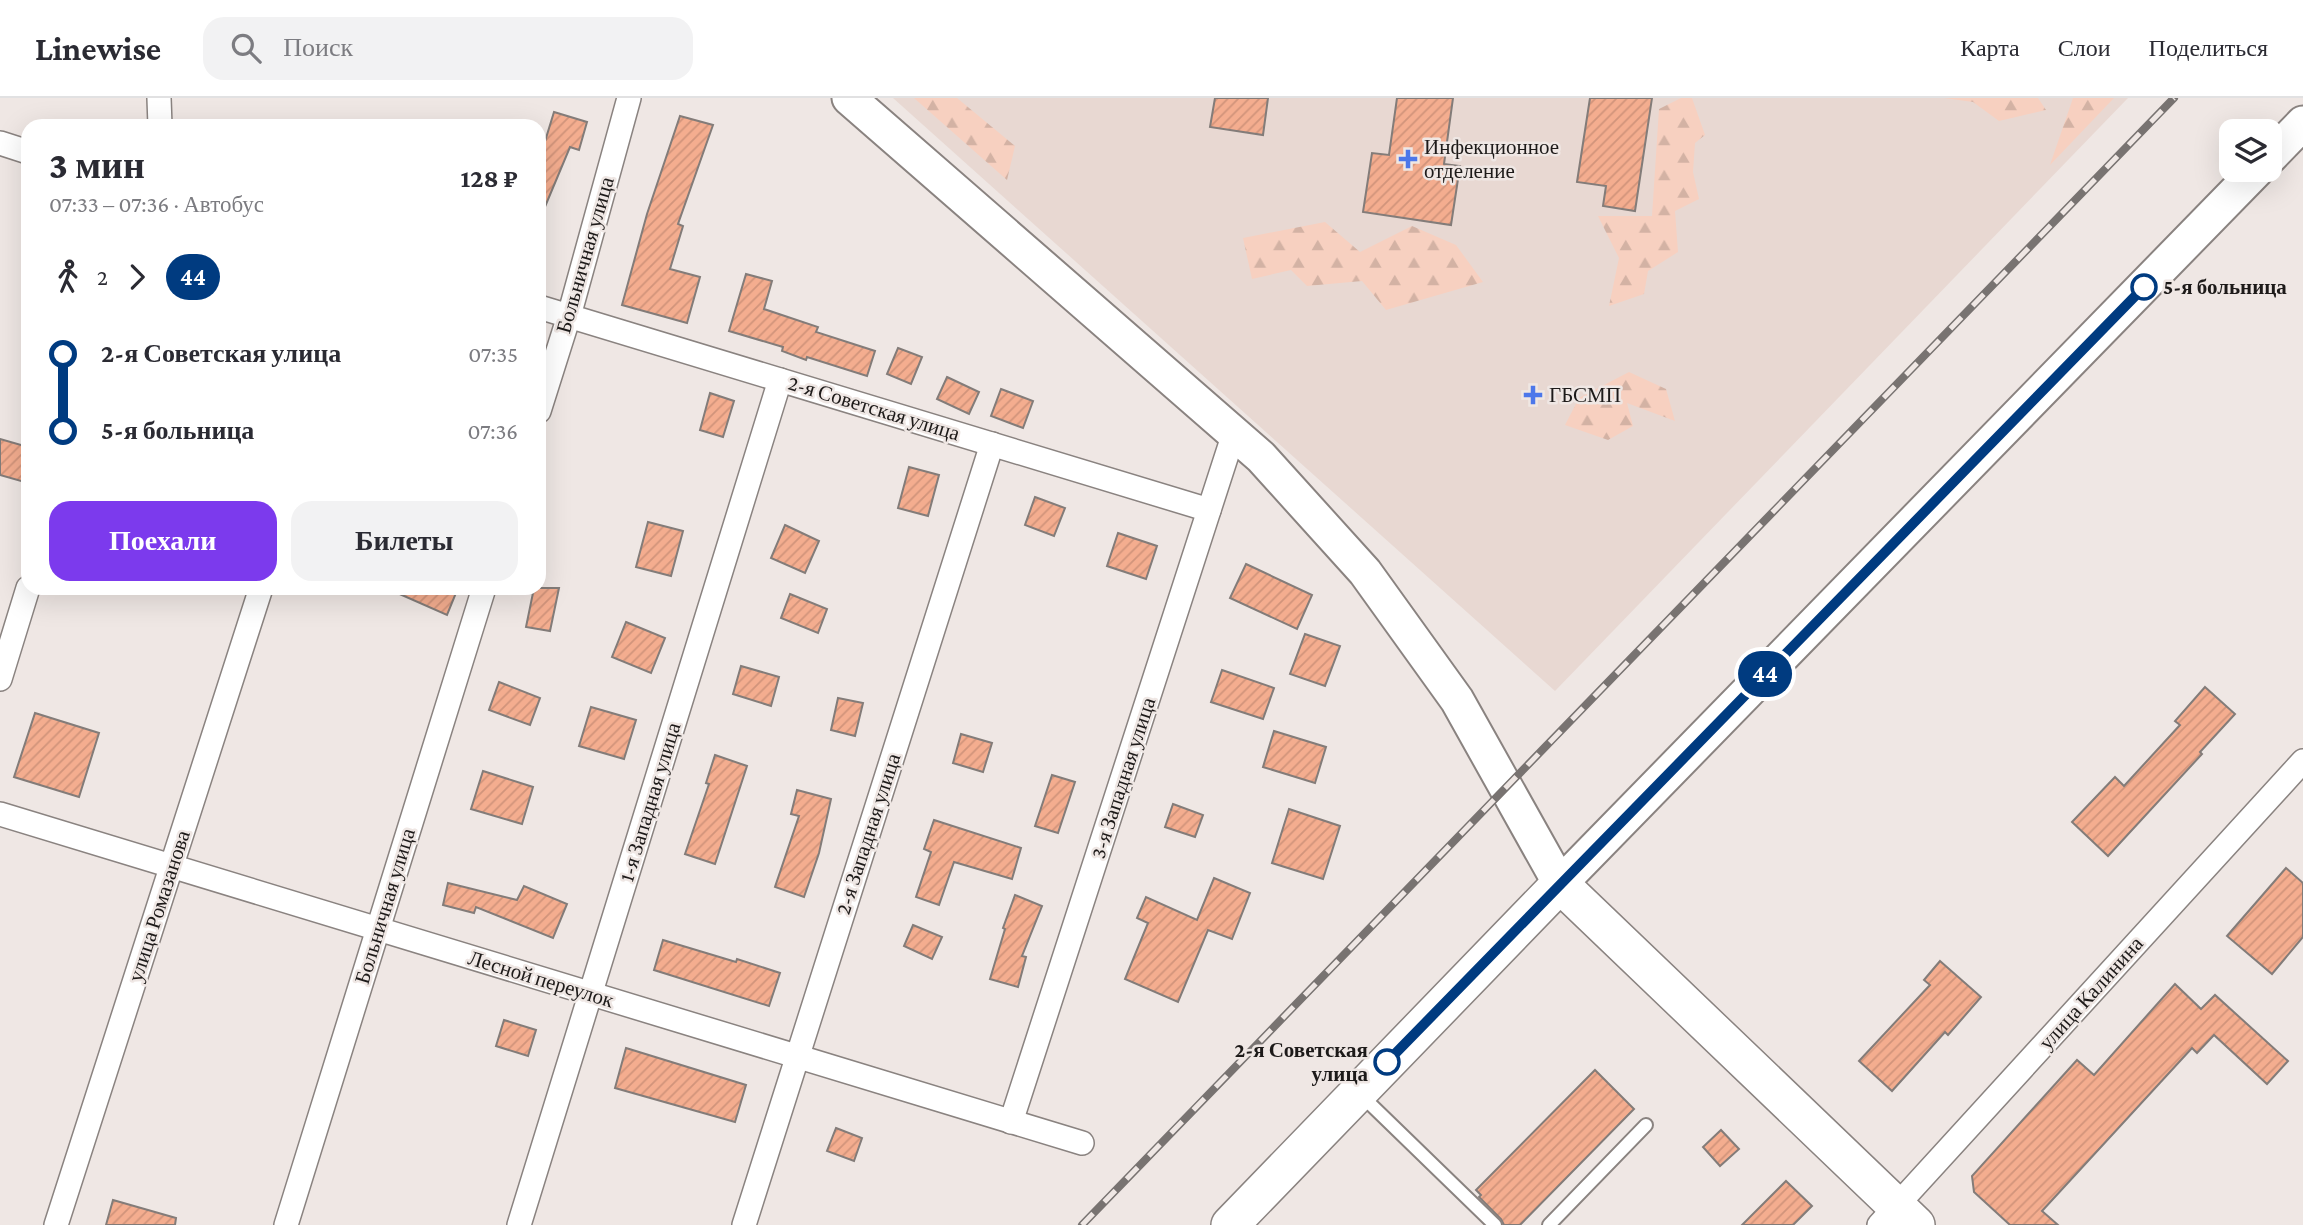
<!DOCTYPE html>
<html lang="ru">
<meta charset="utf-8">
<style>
body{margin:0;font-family:"Crimson Pro",serif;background:#f2f2f3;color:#2b2b33;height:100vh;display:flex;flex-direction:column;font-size:26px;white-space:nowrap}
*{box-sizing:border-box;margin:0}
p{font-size:23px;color:#7c7c81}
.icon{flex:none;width:38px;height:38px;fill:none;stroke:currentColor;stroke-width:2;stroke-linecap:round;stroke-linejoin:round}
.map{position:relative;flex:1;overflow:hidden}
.sheet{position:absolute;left:21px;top:21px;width:525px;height:476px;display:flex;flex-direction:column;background:#fff;border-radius:21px;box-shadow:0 7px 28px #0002}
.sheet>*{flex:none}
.badge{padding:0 14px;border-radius:23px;font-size:24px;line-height:46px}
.controls{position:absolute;left:2219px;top:21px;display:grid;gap:14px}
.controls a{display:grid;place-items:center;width:63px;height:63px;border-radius:14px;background:#fff;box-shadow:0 7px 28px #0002;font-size:35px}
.map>.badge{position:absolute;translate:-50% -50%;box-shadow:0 0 0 4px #fff}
.legs{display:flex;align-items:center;gap:10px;height:77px;padding:0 28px;font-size:23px}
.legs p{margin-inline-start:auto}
.overview{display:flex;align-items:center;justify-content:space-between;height:119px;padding:0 28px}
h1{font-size:38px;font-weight:800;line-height:52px}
.primary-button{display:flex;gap:14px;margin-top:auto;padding:14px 28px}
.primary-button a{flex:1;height:80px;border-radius:21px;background:#7c3aed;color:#fff;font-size:28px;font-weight:800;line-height:80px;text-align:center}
.primary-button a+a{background:#f2f2f3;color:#2b2b33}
ul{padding:0 28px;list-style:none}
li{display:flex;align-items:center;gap:24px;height:77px;font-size:26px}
li i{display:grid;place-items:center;width:10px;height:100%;margin:0 9px;background:currentColor}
li i::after{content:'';width:18px;height:18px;margin:-9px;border:5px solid;border-radius:50%;background:#fff}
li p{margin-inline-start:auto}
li:first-child i{background:linear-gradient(#0000 50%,currentColor 0)}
li:last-child i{background:linear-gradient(currentColor 50%,#0000 0)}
header{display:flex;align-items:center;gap:42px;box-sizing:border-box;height:98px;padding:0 35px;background:#fff;border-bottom:2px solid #e1e1e2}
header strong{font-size:33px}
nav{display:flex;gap:38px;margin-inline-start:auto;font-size:24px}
.search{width:490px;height:63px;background:#f2f2f3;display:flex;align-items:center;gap:18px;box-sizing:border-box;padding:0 24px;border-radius:21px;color:#7c7c81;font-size:26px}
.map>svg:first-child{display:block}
.built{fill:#e8d8d2}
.forest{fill:url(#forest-firs)}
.building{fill:url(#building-hatch);stroke:#837c79;stroke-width:2}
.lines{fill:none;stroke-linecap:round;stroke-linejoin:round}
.service-casing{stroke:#8a8380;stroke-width:16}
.minor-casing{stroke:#8a8380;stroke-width:26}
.secondary-casing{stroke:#8a8380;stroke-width:37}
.primary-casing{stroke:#8a8380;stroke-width:40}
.service{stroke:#fff;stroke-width:12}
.minor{stroke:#fff;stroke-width:23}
.secondary{stroke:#fff;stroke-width:33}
.primary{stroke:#fff;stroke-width:37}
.rail-casing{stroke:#787371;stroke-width:8}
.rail{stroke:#efe7e4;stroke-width:5;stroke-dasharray:16;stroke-linecap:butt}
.line-1-casing{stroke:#fff;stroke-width:16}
.line-1{stroke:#003b80;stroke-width:10}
.poi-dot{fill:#4c77ea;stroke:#efe7e4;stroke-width:2.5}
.stop-1-dot{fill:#fff;stroke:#003b80;stroke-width:3.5}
.labels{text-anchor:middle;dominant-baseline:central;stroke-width:5;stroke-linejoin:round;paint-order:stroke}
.poi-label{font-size:21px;fill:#1d1a19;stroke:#efe7e4;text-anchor:start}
.street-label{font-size:21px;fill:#1d1a19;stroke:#efe7e4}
.stop-label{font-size:21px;font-weight:bold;fill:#1d1a19;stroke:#efe7e4;text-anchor:start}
</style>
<header>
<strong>Linewise</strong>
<div class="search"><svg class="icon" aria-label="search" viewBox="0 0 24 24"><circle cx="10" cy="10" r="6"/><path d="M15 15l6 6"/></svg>Поиск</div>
<nav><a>Карта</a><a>Слои</a><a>Поделиться</a></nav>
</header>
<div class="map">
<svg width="2303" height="1127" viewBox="0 0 2303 1127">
<defs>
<pattern id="forest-firs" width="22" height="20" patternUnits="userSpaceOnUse" patternTransform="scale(1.75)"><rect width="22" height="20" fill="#f7d0c0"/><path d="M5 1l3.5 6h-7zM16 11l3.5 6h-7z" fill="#d3b2a4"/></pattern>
<pattern id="building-hatch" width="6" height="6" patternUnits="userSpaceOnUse" patternTransform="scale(1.75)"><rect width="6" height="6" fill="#f4ad8f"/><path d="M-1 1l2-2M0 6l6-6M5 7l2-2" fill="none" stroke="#d1947b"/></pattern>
</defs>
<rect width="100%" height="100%" fill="#efe7e4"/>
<path class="built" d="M893,0H2128L1555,593Z"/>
<g class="forest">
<path d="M914,0H957L1015,48L1007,82Z"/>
<path d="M1681,0H1692L1705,37L1695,45L1693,74L1699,101L1675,113L1678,154L1648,173L1644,196L1609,208L1619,160L1598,118H1652L1659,11Z"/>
<path d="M1944,0H2038L2046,12L1999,23L1973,4Z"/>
<path d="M2073,0H2114L2050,67Z"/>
<path d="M1325,124L1360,154L1412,128L1456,147L1483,184L1386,212L1362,183L1307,188L1291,172L1252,181L1243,140Z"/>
<path d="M1629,274L1666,291L1675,323L1627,305L1633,328L1608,342L1565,327L1579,300Z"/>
</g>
<g class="building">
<path d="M1215,0H1268L1263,37L1210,29Z"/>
<path d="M1397,0H1453L1444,66L1460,68L1451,127L1363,114L1372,55L1389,57Z"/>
<path d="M1590,0H1652L1635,113L1603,108L1606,88L1577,84Z"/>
<path d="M554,14L587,24L579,52L570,49L539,123V63Z"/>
<path d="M680,18L713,27L678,126L683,128L670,171L700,179L687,225L622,207L647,116Z"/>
<path d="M746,176L772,183L764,211L818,229L816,234L875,253L867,278L807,259L806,262L782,253L783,249L729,233Z"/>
<path d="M898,250L922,259L911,286L887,276Z"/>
<path d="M947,279L979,294L969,316L937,301Z"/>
<path d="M1001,291L1033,303L1023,330L991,318Z"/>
<path d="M710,295L734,303L723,339L700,332Z"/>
<path d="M0,341L28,349V385L0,377Z"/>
<path d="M909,369L939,377L928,418L898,410Z"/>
<path d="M1035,399L1065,410L1054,438L1025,427Z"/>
<path d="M648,424L683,433L671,478L636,469Z"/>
<path d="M785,427L819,443L805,475L771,460Z"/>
<path d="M1118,435L1157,448L1146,481L1107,468Z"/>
<path d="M1246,466L1312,497L1297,531L1230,500Z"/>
<path d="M386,490H458L447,517Z"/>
<path d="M534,490H559L550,533L526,529Z"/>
<path d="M790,496L827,511L818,535L781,520Z"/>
<path d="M626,524L665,540L651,575L612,559Z"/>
<path d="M1305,536L1340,548L1325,588L1290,576Z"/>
<path d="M741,568L779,579L771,608L733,596Z"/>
<path d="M1222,572L1274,590L1263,621L1211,604Z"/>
<path d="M499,584L540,600L530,627L489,612Z"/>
<path d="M2205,589L2235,616L2200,654L2202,656L2108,758L2072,724L2115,679L2124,688L2180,627L2175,623Z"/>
<path d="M838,600L863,605L855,638L831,632Z"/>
<path d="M591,609L636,622L624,661L579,648Z"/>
<path d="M35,615L99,635L79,699L14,679Z"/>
<path d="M1274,633L1326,649L1315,685L1263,669Z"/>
<path d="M961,636L992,645L983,674L953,665Z"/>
<path d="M715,657L747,668L715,766L685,756L709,686L706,685Z"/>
<path d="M483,673L533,689L522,726L471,711Z"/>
<path d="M1052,677L1075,684L1058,735L1035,728Z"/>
<path d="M797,692L831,701L819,755L804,799L775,789L799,718L791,716Z"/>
<path d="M1173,706L1203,717L1195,739L1165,729Z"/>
<path d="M1289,711L1340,728L1323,781L1272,765Z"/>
<path d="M934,722L1021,750L1012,781L954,764L939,807L916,799L931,754L924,751Z"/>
<path d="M2286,770L2303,785V839L2272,876L2227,838Z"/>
<path d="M1214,780L1250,795L1232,841L1208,832L1178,904L1125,881L1148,825L1137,820L1146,799L1197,822Z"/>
<path d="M448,785L517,802L524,788L567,806L553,840L476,809L474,815L443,807Z"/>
<path d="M1015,797L1042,808L1022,858L1026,859L1018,889L990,881L1005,831L1003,830Z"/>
<path d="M913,827L942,839L932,861L904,848Z"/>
<path d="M663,842L736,864L737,861L780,875L769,908L654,872Z"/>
<path d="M1940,863L1981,899L1948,937L1945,934L1892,993L1859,963L1930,887L1924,882Z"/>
<path d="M2175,886L2201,911L2215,897L2288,963L2267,986L2214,937L2197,955L2192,950L2042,1113L2058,1127H2010L1974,1094L1972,1078L2077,962L2094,977Z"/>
<path d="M504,922L536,932L528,958L496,948Z"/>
<path d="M626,950L746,987L735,1024L615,990Z"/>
<path d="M1595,972L1634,1011L1520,1127H1504L1501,1121L1479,1099L1481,1097L1476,1092Z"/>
<path d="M836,1030L862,1040L854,1063L827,1053Z"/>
<path d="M1721,1032L1739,1051L1720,1068L1703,1049Z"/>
<path d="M1786,1083L1812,1108L1793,1127H1742Z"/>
<path d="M113,1102L176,1120L175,1127H106Z"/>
</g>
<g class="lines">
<g class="service-casing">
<g id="service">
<path d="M1361,997L1495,1127"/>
<path d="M1549,1127L1646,1027"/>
</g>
</g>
<g class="minor-casing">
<g id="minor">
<path d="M159,0L160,28"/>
<path d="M0,45L28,54"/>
<path d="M539,209L1209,412"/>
<path d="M539,313L569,218L629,0"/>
<path d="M0,581L28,490"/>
<path d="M0,716L1082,1045"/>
<path d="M1011,1024L1234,335"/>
<path d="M56,1127L261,490"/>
<path d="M286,1127L484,490"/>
<path d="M519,1127L780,282"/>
<path d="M744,1127L992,346"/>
<path d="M1879,1127L2303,663"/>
</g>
</g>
<g class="secondary-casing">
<g id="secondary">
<path d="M849,0L1261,359L1365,474L1457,602L1560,786L2257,72"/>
<path d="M2270,59L2303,25"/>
</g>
</g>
<g class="primary-casing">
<path id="primary" d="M1230,1127L1560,786L1916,1127"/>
</g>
<use href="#service" class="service"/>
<use href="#minor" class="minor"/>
<use href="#secondary" class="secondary"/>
<use href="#primary" class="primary"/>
<g class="rail-casing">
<path id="rail" d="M1082,1127L2174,0"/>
</g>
<use href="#rail" class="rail"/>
</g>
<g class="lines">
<g class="line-1-casing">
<path id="line-1" d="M1387,964L2144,189"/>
</g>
<use href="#line-1" class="line-1"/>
</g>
<g class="poi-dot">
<path d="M1404.5 50.5h7v7h7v7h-7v7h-7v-7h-7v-7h7z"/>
<path d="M1529.5 286.5h7v7h7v7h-7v7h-7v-7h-7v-7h7z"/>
</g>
<g class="stop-1-dot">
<circle cx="2144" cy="189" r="12"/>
<circle cx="1387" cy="964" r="12"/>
</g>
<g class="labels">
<g class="poi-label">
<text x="1424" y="49">Инфекционное<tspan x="1424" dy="24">отделение</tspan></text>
<text x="1549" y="297">ГБСМП</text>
</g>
<g class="street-label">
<text transform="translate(585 157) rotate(-74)">Больничная улица</text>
<text transform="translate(874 310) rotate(17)">2-я Советская улица</text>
<text transform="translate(1123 680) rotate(-72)">3-я Западная улица</text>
<text transform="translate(650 704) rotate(-73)">1-я Западная улица</text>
<text transform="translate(868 736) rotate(-72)">2-я Западная улица</text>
<text transform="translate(159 808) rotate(-72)">улица Ромазанова</text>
<text transform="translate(385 808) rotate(-73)">Больничная улица</text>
<text transform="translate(541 881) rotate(17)">Лесной переулок</text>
<text transform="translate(2091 895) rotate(-48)">улица Калинина</text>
</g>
<g class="stop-label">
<text x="2163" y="189">5-я больница</text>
<text x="1368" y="952" text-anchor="end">2-я Советская<tspan x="1368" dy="24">улица</tspan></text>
</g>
</g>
</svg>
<div class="controls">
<a><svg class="icon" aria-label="layers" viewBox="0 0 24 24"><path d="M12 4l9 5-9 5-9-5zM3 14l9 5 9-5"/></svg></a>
</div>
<b class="badge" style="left:1765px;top:576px;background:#003b80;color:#fff">44</b>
<section class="sheet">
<div class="overview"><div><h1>3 мин</h1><p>07:33 – 07:36 · Автобус</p></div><b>128 ₽</b></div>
<div class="legs"><svg class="icon" aria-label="walk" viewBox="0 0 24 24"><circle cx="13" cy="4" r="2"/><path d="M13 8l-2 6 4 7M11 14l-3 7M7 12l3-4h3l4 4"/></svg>2<svg class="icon" aria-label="forward" viewBox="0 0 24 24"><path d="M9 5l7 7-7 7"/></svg><b class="badge" style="background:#003b80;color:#fff">44</b></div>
<ul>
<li><i style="color:#003b80"></i><b>2-я Советская улица</b><p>07:35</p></li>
<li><i style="color:#003b80"></i><b>5-я больница</b><p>07:36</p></li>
</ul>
<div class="primary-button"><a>Поехали</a><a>Билеты</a></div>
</section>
</div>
